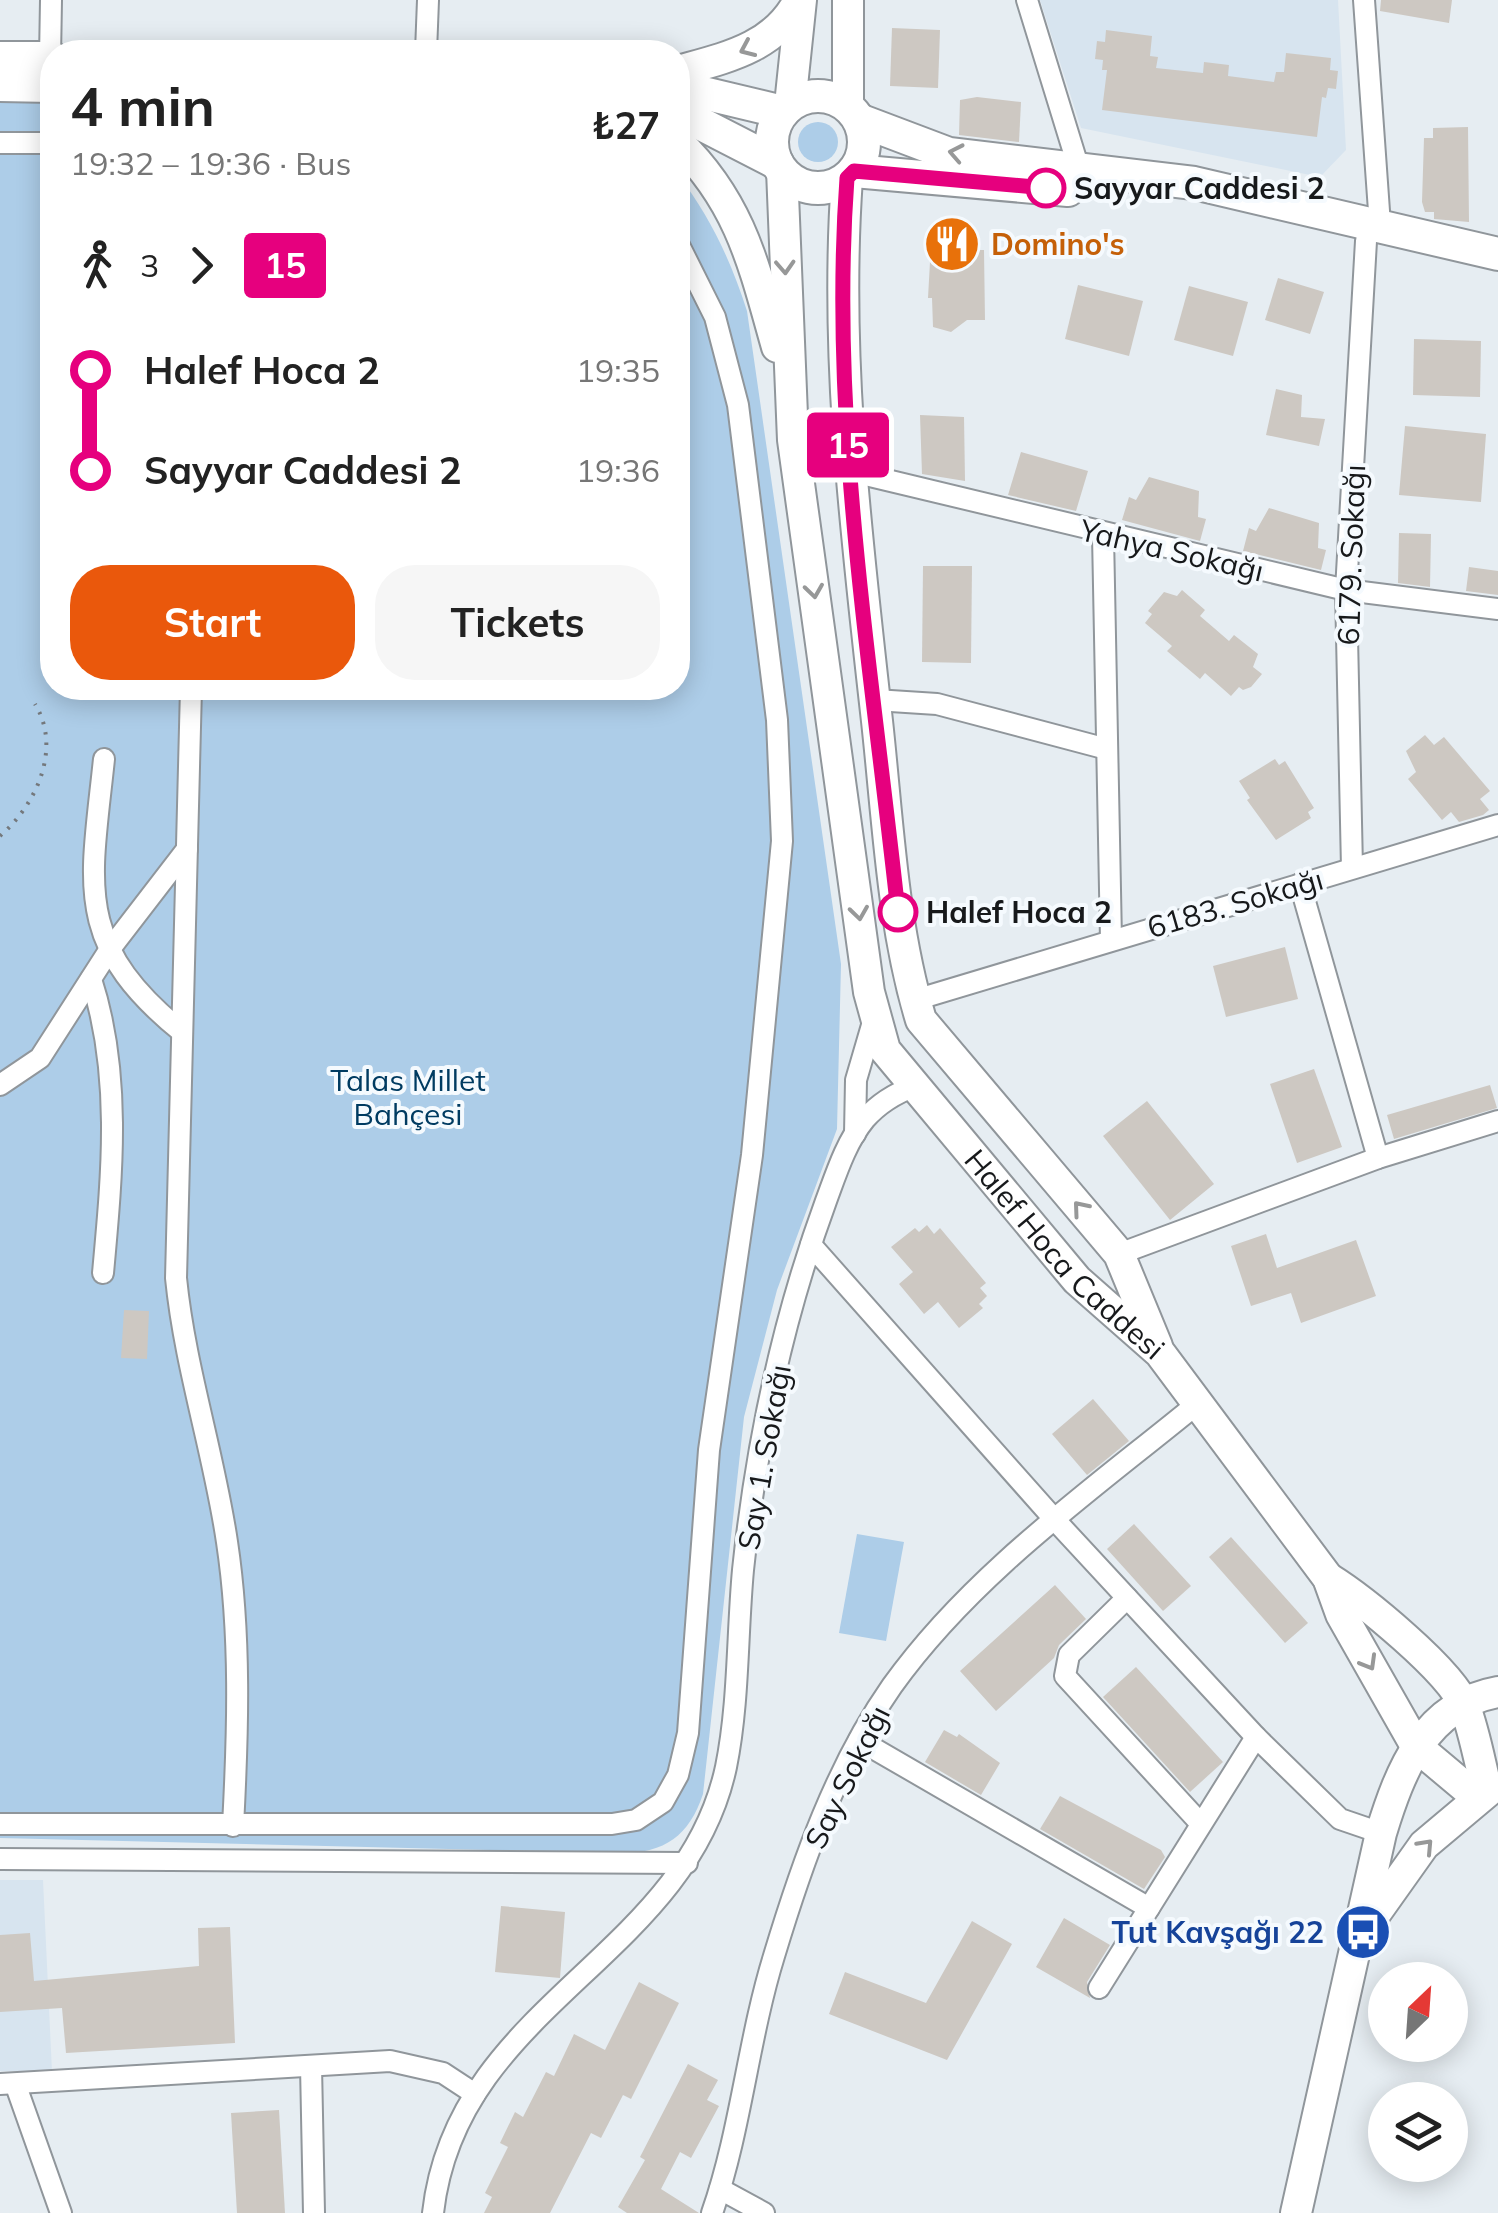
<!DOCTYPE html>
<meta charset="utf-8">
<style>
body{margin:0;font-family:Mulish,sans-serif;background:#f6f6f6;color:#222;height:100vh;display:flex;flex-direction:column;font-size:38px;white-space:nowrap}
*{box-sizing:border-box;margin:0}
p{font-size:32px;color:#767676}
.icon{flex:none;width:55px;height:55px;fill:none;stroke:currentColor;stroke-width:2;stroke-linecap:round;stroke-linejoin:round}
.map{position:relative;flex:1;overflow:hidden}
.panel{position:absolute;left:40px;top:40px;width:650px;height:660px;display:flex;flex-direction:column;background:#fff;border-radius:40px;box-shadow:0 5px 25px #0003}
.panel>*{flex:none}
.badge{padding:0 20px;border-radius:8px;font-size:35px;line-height:65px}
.needle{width:65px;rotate:25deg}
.tools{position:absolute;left:1368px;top:1962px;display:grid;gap:20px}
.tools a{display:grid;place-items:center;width:100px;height:100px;border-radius:50%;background:#fff;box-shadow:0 5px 25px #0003;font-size:50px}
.map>.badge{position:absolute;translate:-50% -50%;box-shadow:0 0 0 5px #fff}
.legs{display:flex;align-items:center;gap:15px;height:110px;padding:0 30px;font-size:32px}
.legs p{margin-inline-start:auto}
.overview{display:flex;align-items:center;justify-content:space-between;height:170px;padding:0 30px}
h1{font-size:55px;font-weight:700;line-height:75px}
.primary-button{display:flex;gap:20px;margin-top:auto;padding:20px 30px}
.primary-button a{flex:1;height:115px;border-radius:40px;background:#ea580c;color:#fff;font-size:40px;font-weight:700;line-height:115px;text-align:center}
.primary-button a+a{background:#f6f6f6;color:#222}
ul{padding:0 30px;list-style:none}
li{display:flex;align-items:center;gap:35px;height:100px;font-size:38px}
li i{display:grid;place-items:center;width:15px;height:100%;margin:0 12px;background:currentColor}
li i::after{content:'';width:25px;height:25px;margin:-12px;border:8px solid;border-radius:50%;background:#fff}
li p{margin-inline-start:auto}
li:first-child i{background:linear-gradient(#0000 50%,currentColor 0)}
li:last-child i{background:linear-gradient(currentColor 50%,#0000 0)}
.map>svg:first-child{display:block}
.built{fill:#d7e4ef}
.green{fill:#adcde8}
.building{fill:#cdc8c2}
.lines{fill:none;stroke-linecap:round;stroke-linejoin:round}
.street-casing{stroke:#90969b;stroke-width:24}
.secondary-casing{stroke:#90969b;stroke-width:34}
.primary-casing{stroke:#90969b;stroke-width:36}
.path{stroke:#74787c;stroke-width:4;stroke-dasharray:2.5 8;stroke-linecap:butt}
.street{stroke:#fff;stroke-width:20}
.secondary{stroke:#fff;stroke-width:30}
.primary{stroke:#fff;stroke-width:32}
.oneway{stroke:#979898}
.line-1-casing{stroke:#fff;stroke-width:22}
.line-1{stroke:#e6007e;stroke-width:15}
.stop-1-dot{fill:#fff;stroke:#e6007e;stroke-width:5}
.labels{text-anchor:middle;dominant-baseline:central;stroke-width:8;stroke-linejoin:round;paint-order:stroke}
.stop-label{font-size:30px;font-weight:bold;fill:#17191b;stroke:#f5fafe;text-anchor:start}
.food-label{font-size:30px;font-weight:bold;fill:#c56008;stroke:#f5fafe;text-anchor:start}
.street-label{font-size:30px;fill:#17191b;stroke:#f5fafe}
.park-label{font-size:30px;fill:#003b61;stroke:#f5fafe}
.transit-label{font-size:30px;font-weight:bold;fill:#164399;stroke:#f5fafe;text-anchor:end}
</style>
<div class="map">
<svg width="1498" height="2213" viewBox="0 0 1498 2213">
<rect width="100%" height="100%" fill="#e6edf2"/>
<g class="built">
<path d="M1040,0H1338L1346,150L1320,177L1081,128Z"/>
<path d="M0,1880H43L52,2072L0,2071Z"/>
</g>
<g class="green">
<path d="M0,71L52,72V688H678V175C710,216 731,261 747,311L841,964L837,1129L777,1290L744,1417L703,1794C689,1837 663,1854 618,1853L0,1838Z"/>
<circle cx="818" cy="142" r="20"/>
<path d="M857,1534L904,1542L886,1641L839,1633Z"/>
</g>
<g class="building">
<path d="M1381,0H1452L1449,23L1380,11Z"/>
<path d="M892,28L940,30L938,88L890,86Z"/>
<path d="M1106,30L1152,36L1150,56L1158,57L1156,68L1203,73L1204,62L1229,65L1228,76L1274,82L1276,72H1284L1286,53L1331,58L1330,70L1338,71L1336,89L1328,88L1326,98L1322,97L1317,137L1102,110L1107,70H1102L1103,60L1095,59L1097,41L1105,42Z"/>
<path d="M977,97L1021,102L1019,142L959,135L960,100Z"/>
<path d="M1468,127L1469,222L1434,219V212H1425L1422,202L1424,138H1433V128Z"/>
<path d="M950,239L966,250H984L985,320H967L951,332L933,327L932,298H928L931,244Z"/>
<path d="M1278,278L1324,292L1310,334L1265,320Z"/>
<path d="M1078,285L1143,301L1129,356L1065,339Z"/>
<path d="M1189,286L1248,302L1233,356L1174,340Z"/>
<path d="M1414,339L1481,341L1480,397L1413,395Z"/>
<path d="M1276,389L1302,395L1301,417L1325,419L1319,446L1266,435Z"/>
<path d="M920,415L964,417L965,481L922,474Z"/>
<path d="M1405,426L1486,434L1481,502L1399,495Z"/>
<path d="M1021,452L1088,471L1076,511L1008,495Z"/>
<path d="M1149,477L1199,491L1198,517L1206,519L1200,541L1122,520L1129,497L1136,500Z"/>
<path d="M1269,508L1319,523L1318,548L1326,550L1321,570L1243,551L1249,528L1256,531Z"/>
<path d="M1399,533L1431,534L1430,587L1398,583Z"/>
<path d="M923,566H972L971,663L922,662Z"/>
<path d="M1469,567L1498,571V595L1466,591Z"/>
<path d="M1182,590L1205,610L1200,616L1214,628L1229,641L1234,635L1258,654L1253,667L1262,674L1251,687L1243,690L1239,687L1231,696L1205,673L1200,679L1167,651L1172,646L1145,623L1152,614L1148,611L1164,592L1177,596Z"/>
<path d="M1425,735L1434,745L1444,737L1490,791L1480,799L1489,810L1483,815L1459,822L1451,812L1442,820L1408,779L1416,772L1406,751Z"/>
<path d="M1275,759L1279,765L1285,761L1314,808L1308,812L1311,818L1276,840L1247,800L1250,798L1239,781Z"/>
<path d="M1285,947L1298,999L1226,1017L1213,966Z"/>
<path d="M1314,1069L1342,1147L1297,1163L1270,1084Z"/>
<path d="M1490,1085L1497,1108L1394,1139L1387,1115Z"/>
<path d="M1147,1101L1214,1184L1170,1220L1103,1136Z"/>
<path d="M927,1225L934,1234L940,1228L986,1283L980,1288L987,1296L979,1304L983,1308L959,1328L938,1302L924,1314L899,1284L913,1272L891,1247L915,1228L919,1232Z"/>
<path d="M1266,1234L1277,1268L1356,1240L1376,1296L1301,1323L1291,1293L1251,1306L1231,1246Z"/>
<path d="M124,1310L149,1311L147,1359L121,1358Z"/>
<path d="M1093,1399L1129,1441L1087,1475L1052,1434Z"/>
<path d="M1134,1524L1191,1586L1163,1611L1107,1549Z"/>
<path d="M1231,1537L1308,1623L1285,1643L1209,1557Z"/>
<path d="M1055,1585L1086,1619L1059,1645L1054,1658L996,1711L960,1671Z"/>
<path d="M1136,1667L1223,1762L1190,1792L1103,1697Z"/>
<path d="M944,1730L957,1737L959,1734L1000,1763L981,1795L925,1762Z"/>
<path d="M1060,1796L1161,1850L1165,1857L1144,1889L1040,1829Z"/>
<path d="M501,1906L565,1912L560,1978L495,1972Z"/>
<path d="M1064,1918L1110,1945L1087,1982L1090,1998L1036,1967Z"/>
<path d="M972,1921L1012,1944L947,2060L829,2014L845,1972L926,2003Z"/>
<path d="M230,1927L235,2043L66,2053L62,2008L0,2012V1935L30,1933L34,1981L199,1966L198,1928Z"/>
<path d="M639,1982L679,2003L631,2099L623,2095L601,2138L591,2133L550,2213H484L492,2197L485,2193L508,2147L500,2143L515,2112L523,2117L546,2072L554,2076L574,2034L605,2050Z"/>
<path d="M688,2064L718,2080L707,2100L719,2106L691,2158L680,2152L661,2189L699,2213H627L618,2207L645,2160L640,2157Z"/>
<path d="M279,2110L285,2213H237L231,2113Z"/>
</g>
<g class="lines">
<g class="street-casing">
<g id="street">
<path d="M1027,0L1079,169"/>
<path d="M1364,0L1380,225"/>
<path d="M426,52L428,0"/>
<path d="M50,58L51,0"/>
<path d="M0,143H52"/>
<path d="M849,471L1346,590L1498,609"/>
<path d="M1103,535L1111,940"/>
<path d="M191,688L176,1278C185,1368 214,1453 227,1542C241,1635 238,1732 233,1826"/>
<path d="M875,700L937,704L1107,749"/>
<path d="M104,759C91,884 72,943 182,1032"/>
<path d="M1352,868L1346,590L1366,241"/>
<path d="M1300,884L1378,1158"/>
<path d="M91,979C122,1074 112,1175 103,1273"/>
<path d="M915,1000L1498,825"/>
<path d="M0,1085L40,1058L110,949L187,849"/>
<path d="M855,1134L856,1080L875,1015"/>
<path d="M811,1245L1055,1520L1256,1737L1340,1819L1381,1833"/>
<path d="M1119,1254L1378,1158L1498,1121"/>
<path d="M1127,1598L1069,1655L1065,1676L1201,1824"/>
<path d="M859,1740L1149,1908"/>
<path d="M0,1824H612L636,1820L663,1802L678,1775L688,1733L709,1450L752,1155L782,841L777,720L738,405L715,317L678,243"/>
<path d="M0,1859L687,1863"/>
<path d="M1099,1988L1256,1737"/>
<path d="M311,2066L314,2213"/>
<path d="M0,2084L390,2061L443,2073L475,2094"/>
<path d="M16,2086L61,2213"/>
<path d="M720,2189L764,2213"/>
<path d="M433,2213C456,2005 685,1959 726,1767C739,1703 737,1635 743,1570C756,1446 783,1318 826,1201C836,1174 846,1142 865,1119C879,1103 896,1093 915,1086"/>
<path d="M712,2213C741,2130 748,2040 774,1956C802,1863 836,1766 892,1686C972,1574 1092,1490 1197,1404"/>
</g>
</g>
<g class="secondary-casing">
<g id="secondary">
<path d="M678,71C725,58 775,48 799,0"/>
<path d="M790,105L801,0"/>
<path d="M848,107V0"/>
<path d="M678,142C741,203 754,266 777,347"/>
<path id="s1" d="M782,170L793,440L869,992L885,1050L1077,1280L1160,1353L1328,1578L1341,1614L1416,1746L1478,1798"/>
<path d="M847,178C834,360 857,540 877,721C888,821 892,924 921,1020L1119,1254L1157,1346"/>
<path d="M1328,1578C1362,1599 1451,1671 1465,1707C1475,1734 1480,1764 1487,1791"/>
<path d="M1370,1921L1424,1845L1493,1787"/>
<path d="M1296,2213L1381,1833C1400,1771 1425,1705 1498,1692"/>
</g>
</g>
<g class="primary-casing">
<g id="primary">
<path d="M0,58H52"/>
<path d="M0,85L52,86"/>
<path d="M678,87L783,112"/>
<circle cx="818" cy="142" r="46"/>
<path d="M678,112L777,163"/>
<path d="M859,120L949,154L1194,183L1498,254"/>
<path d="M854,171L1068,190"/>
</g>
</g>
<path class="path" d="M0,836C37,804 62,748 35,704"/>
<use href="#street" class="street"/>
<use href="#secondary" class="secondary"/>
<use href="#primary" class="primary"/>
</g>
<defs><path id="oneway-chevron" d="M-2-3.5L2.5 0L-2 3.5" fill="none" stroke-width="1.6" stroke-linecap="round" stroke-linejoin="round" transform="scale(2.5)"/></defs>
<g class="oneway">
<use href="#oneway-chevron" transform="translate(747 49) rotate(156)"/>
<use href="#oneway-chevron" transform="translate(956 153) rotate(-169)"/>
<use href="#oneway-chevron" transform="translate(785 267) rotate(87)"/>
<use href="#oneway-chevron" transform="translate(814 591) rotate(82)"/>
<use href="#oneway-chevron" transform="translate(859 913) rotate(82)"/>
<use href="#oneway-chevron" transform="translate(1080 1208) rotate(-130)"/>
<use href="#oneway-chevron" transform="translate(1369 1663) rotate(60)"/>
<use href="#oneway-chevron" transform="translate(1426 1846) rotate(-47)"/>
</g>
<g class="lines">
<g class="line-1-casing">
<path id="line-1" d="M898,912C872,669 829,423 847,178L854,171L1046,188"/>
</g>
<use href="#line-1" class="line-1"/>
</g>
<defs>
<g id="restaurant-disc" transform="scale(2.875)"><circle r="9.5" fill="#e8710a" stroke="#f5fafe"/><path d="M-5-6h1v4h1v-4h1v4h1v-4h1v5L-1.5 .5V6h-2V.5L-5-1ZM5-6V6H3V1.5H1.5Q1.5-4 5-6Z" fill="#fff"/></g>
<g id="bus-disc" transform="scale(2.875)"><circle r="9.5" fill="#1a4fb4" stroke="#f5fafe"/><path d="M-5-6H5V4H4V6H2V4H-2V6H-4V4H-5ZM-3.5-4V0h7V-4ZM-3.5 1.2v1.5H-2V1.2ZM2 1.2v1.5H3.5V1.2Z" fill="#fff"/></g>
</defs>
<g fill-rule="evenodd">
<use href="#restaurant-disc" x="952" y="244"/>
<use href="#bus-disc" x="1363" y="1932"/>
</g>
<g class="stop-1-dot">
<circle cx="1046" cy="188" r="18"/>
<circle cx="898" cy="912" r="18"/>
</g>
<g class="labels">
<g class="stop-label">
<text x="1074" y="188">Sayyar Caddesi 2</text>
<text x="926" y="912">Halef Hoca 2</text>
</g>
<g class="food-label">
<text x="991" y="244">Domino's</text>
</g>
<g class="street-label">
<text transform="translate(1172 550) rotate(13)">Yahya Sokağı</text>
<text transform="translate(1351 555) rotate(-88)">6179. Sokağı</text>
<text transform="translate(1235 903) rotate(-16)">6183. Sokağı</text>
<text stroke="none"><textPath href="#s1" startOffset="1160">Halef Hoca Caddesi</textPath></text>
<text transform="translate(764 1457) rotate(-80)">Say 1. Sokağı</text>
<text transform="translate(847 1777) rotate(-64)">Say Sokağı</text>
</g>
<g class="park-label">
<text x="408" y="1080">Talas Millet<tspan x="408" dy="34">Bahçesi</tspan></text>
</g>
<g class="transit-label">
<text x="1324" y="1932">Tut Kavşağı 22</text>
</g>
</g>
</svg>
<div class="tools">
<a><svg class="needle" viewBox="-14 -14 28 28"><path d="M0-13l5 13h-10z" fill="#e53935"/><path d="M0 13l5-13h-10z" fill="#767676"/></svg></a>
<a><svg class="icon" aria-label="layers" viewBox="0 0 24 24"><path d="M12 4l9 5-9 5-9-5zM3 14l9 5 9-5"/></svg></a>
</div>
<b class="badge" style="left:848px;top:445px;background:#e6007e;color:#fff">15</b>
<section class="panel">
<div class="overview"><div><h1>4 min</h1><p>19:32 – 19:36 · Bus</p></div><b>₺27</b></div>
<div class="legs"><svg class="icon" aria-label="walk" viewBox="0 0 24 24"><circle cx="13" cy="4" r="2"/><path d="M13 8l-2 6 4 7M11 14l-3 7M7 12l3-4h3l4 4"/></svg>3<svg class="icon" aria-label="forward" viewBox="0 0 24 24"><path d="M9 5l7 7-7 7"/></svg><b class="badge" style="background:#e6007e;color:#fff">15</b></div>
<ul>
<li><i style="color:#e6007e"></i><b>Halef Hoca 2</b><p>19:35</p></li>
<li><i style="color:#e6007e"></i><b>Sayyar Caddesi 2</b><p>19:36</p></li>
</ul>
<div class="primary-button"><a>Start</a><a>Tickets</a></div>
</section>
</div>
